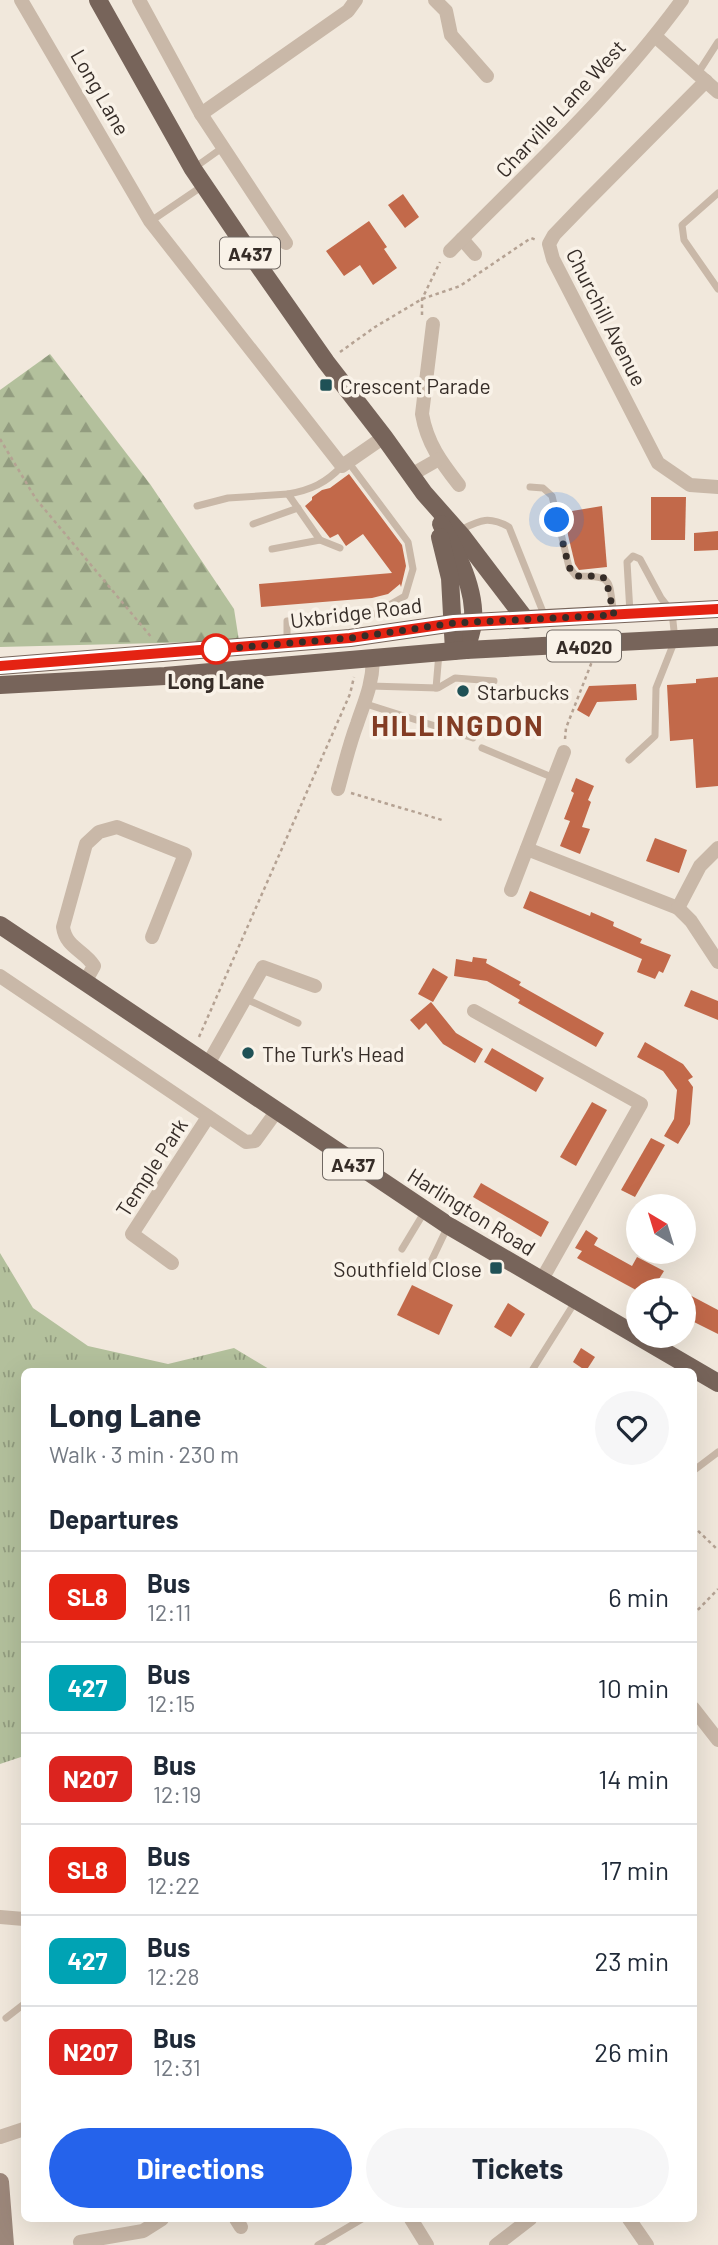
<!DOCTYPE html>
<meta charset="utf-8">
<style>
body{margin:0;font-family:Barlow,sans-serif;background:#f6f6f7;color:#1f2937;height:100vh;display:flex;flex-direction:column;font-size:26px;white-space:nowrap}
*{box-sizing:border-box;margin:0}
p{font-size:23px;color:#747a83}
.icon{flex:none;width:38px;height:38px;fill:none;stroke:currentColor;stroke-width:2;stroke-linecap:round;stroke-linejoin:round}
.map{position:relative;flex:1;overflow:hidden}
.side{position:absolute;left:21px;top:1368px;width:676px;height:854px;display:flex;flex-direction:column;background:#fff;border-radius:10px;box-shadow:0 7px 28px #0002}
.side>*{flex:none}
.badge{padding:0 14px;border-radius:10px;font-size:24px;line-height:46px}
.needle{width:46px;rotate:322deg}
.buttons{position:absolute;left:626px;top:1194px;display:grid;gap:14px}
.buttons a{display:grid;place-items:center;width:70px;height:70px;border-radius:50%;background:#fff;box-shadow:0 7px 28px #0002;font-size:35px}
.you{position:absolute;width:35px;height:35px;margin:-18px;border:5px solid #fff;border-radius:50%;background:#1a73e8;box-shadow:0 0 0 10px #1a73e833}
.map>.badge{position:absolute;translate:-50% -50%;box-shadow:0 0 0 4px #fff}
h2{padding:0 28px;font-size:26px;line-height:63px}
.round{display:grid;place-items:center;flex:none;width:74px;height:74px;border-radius:37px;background:#f6f6f7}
.head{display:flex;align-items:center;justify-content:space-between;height:119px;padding:0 28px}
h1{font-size:33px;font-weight:700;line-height:52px}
.cta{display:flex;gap:14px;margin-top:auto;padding:14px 28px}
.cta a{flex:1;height:80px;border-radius:42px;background:#2563eb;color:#fff;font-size:28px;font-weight:700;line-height:80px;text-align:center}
.cta a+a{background:#f6f6f7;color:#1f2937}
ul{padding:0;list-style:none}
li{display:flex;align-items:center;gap:21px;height:91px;padding:0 28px;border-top:2px solid #e0e1e3}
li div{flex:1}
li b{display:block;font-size:26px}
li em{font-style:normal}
li .badge{min-width:77px;font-weight:700;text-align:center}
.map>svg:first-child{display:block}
.forest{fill:url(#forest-firs)}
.park{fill:url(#park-tufts)}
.building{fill:#c2694a}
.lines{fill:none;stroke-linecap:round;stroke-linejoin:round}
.path{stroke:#b5a293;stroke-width:2.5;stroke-dasharray:3.5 3.5;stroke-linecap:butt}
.lane{stroke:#c9b8a8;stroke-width:7}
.street{stroke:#c9b8a8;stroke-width:14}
.secondary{stroke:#9c877a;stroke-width:18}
.primary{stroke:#77645a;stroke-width:18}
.line-casing{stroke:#fff;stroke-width:16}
.line{stroke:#e42313;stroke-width:10}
.walk{stroke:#362d28;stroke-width:7;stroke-dasharray:0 12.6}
.poi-dot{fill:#1f5156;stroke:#f9f2e8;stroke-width:2.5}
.stop-dot{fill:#fff;stroke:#e42313;stroke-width:3.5}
.labels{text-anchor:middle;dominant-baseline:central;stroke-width:7;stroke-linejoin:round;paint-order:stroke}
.shield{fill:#f9f2e8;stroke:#706862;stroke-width:2}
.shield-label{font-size:19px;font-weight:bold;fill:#362d28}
.street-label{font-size:21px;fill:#362d28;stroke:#f9f2e8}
.poi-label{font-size:21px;fill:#362d28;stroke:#f9f2e8;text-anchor:start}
.stop-label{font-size:21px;font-weight:bold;fill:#362d28;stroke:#f9f2e8}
.district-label{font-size:28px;font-weight:bold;letter-spacing:2px;fill:#823c24;stroke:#f9f2e8}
</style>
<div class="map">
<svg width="718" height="2245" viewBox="0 0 718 2245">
<defs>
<pattern id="forest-firs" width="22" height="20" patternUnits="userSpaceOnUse" patternTransform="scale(1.75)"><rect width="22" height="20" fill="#b3c09c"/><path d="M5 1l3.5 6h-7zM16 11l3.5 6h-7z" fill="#929c7f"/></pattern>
<pattern id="park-tufts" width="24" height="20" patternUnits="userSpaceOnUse" patternTransform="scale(1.75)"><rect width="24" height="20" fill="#b3c09c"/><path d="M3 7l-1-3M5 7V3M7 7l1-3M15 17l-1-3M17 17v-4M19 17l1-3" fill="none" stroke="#929c7f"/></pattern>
</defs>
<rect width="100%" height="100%" fill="#f1e8dc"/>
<path class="forest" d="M50,354L150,484L234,609L239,641L0,647V390Z"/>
<path class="park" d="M0,1253L33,1308L88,1346L168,1364L234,1348L274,1372H24V1756L0,1764Z"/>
<g class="building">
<path d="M403,194L419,217L405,228L388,205Z"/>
<path d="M369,221L387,247L384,249L397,268L373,285L360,265L344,276L326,251Z"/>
<path d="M349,474L402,545L406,566L401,587L400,584L388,594L372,598L261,607L259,584L392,573L363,534L346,546L338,534L330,538L305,506L312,500V497L322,490L330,488Z"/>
<path d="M651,497H686L685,540H651Z"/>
<path d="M602,506L607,567L579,570L575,564L568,535L566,512Z"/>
<path d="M718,531V550L694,551V533Z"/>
<path d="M718,677V786L696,788L693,739L670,741L667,685L696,683V679Z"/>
<path d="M636,684L637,700L597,702L589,717L577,710L589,686Z"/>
<path d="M576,778L594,786L588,800L591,802L582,827L590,829L580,854L560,846L570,821L564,819L574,793L571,791Z"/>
<path d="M655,838L687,850L679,873L646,861Z"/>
<path d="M530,891L590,916L591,912L614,922L613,926L642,939L640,943L671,955L663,973L659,971L655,979L637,972L642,959L523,908Z"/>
<path d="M473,957L487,959L486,963L521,982L519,985L604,1033L596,1047L518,1003L520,1000L487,981L454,976L456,959L472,962Z"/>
<path d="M433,968L448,977L433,1002L418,994Z"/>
<path d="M691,990L718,1001V1020L684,1006Z"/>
<path d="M431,1002L456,1033L483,1049L475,1063L443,1044L426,1023L419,1030L410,1020Z"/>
<path d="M645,1042L683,1064L693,1077L688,1080L693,1087L690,1124L678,1144L664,1136L674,1119L677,1090L663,1071L637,1057Z"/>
<path d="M492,1048L544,1078L536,1092L484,1062Z"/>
<path d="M592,1102L607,1110L576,1166L560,1157Z"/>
<path d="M651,1138L665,1145L635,1197L621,1190Z"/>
<path d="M481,1183L549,1222L541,1237L473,1197Z"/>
<path d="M586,1230L598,1238L594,1245L632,1266L637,1257L664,1271L659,1279L680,1290H636L577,1258L582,1251L575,1248Z"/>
<path d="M412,1285L453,1305L439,1335L397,1315Z"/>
<path d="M684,1292L718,1310V1334L684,1317Z"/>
<path d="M508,1303L525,1314L511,1337L494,1327Z"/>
<path d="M581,1348L595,1357L586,1371L573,1362Z"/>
</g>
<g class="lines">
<g class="path">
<path d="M422,315V299L440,262"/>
<path d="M340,352L375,327L422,299L460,286L531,238L536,240"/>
<path d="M0,439L36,499L152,638"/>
<path d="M565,739L566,728L593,659"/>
<path d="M351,793L442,820"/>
<path d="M199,1037L350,694L354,677"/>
<path d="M693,1526L718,1550"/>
<path d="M693,1615L718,1589"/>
</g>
<g class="lane">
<path d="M698,73L718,42"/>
<path d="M194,168L222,148"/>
<path d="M718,193L682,225L684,240L718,289"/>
<path d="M151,221L204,185"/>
<path d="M530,487L543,488L552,496L569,567L576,576C615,576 608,579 614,615"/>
<path d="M197,506L228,498L288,494"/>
<path d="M253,524L298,508"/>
<path d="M458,531C479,521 487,515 509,527L545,617"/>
<path d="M340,548L320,540L288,494C311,490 326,483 342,466"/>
<path d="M272,549L320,540"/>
<path d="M287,643V621L370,616L405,596L413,569L408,542L349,463"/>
<path d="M370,686L438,688L455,678L494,681"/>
<path d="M436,688L439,653"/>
<path d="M366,704L473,738"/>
<path d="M482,748L554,778"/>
<path d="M629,760L655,736L656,688L675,640L672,612L661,598L640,559L633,556L627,562L630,613"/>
<path d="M246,999L298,1023"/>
<path d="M402,1249L425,1211"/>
<path d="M427,1270L448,1226"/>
<path d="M531,1372L575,1302"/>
<path d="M693,1471L718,1452"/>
<path d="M6,2018L24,2004"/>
<path d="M318,2245L362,2219"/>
</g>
<g class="street">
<path d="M21,0L150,221L342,466L384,437"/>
<path d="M139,0L201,114L286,243"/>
<path d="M435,0L446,11L451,35L487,76"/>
<path d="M656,37L718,92"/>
<path d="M706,81L583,205L554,235L549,244L553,259L658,463L690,485L718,487"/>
<path d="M201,114L348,11L356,0"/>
<path d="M462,239L475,254"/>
<path d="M450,251C530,170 615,92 682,0"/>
<path d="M433,324L422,414C427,443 441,462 459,485"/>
<path d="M411,475L439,459"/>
<path d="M338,789C344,767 349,745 357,724C365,700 372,686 373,660"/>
<path d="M527,849L678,908L700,866L718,848"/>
<path d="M511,890L564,752"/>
<path d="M678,908L691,921L718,962"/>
<path d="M0,976L246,1142L255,1141L276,1112"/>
<path d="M85,982L94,966C84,950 66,948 63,927L86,844L99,832L117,827L185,854L152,937"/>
<path d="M474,1011L641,1104L541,1281"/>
<path d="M208,1064L263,967L315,986"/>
<path d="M172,1263L132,1234L208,1117"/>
<path d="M693,1708L718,1740"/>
<path d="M0,1917L24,1919"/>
<path d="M0,2137L24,2129"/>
<path d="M236,2219L241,2227"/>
<path d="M411,2219L427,2245"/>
<path d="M629,2219L647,2245"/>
<path d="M80,2242L143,2231L162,2219"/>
<path d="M496,2245L530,2219"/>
</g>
<path class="secondary" d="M0,2182L5,2245"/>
<g class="primary">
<path d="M98,0L193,169L256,262L326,362L384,437L424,493L462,536L526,620"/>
<path d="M441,524C457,553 476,589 473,623C472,632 468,642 466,650"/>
<path d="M440,537L450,578L454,651"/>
<path d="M0,666L350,638L454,623L718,609"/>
<path d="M0,685L165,676L466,650L718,637"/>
<path d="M0,925L449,1226L718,1383"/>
</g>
</g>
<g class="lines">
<g class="line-casing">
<path id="line" d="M0,666L350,638L454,623L718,609"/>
</g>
<use href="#line" class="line"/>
<path class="walk" d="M216,649L209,650L350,638L454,623L614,615L606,579L600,576H576L569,567L557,520"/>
</g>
<g class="poi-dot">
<rect x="319" y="378" width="14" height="14" rx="3.5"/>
<circle cx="463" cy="691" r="7"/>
<circle cx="248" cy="1053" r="7"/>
<rect x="489" y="1261" width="14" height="14" rx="3.5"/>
</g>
<circle class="stop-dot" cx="216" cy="649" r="14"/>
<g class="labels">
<g class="shield">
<rect x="220" y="237.5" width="60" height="31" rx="5"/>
<rect x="547" y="630.5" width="74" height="31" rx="5"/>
<rect x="323" y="1148.5" width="60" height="31" rx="5"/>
</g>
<g class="shield-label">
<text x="250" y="253">A437</text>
<text x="584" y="646">A4020</text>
<text x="353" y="1164">A437</text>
</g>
<g class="street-label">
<text transform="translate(101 92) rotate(60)">Long Lane</text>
<text transform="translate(560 108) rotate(-47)">Charville Lane West</text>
<text transform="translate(607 317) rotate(63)">Churchill Avenue</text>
<text transform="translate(356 612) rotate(-7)">Uxbridge Road</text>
<text transform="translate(151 1167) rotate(-57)">Temple Park</text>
<text transform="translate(472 1211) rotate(32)">Harlington Road</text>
</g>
<g class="poi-label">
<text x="340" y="385">Crescent Parade</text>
<text x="477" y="691">Starbucks</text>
<text x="262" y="1053">The Turk's Head</text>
<text x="482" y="1268" text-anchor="end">Southfield Close</text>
</g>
<g class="stop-label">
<text x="216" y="680">Long Lane</text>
</g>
<g class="district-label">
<text x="458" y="725">HILLINGDON</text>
</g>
</g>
</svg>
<div class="buttons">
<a><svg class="needle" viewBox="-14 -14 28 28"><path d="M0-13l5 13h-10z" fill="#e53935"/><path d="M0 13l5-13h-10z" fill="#747a83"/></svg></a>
<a><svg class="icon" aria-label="locate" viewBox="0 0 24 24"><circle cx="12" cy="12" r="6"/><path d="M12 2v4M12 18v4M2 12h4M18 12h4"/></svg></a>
</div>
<div class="you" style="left:557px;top:520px"></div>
<section class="side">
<div class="head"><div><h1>Long Lane</h1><p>Walk · 3 min · 230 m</p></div><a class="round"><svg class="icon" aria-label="heart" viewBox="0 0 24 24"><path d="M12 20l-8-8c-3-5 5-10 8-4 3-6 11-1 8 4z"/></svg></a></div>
<h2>Departures</h2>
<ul>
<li><span class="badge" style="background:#e42313;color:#fff">SL8</span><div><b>Bus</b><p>12:11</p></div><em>6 min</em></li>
<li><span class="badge" style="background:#00a3b4;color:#fff">427</span><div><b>Bus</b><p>12:15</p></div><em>10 min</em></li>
<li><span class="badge" style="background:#dc241f;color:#fff">N207</span><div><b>Bus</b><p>12:19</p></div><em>14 min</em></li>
<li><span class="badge" style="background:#e42313;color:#fff">SL8</span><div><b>Bus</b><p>12:22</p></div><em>17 min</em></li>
<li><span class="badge" style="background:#00a3b4;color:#fff">427</span><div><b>Bus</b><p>12:28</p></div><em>23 min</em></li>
<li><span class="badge" style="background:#dc241f;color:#fff">N207</span><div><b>Bus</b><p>12:31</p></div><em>26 min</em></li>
</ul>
<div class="cta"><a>Directions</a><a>Tickets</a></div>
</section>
</div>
